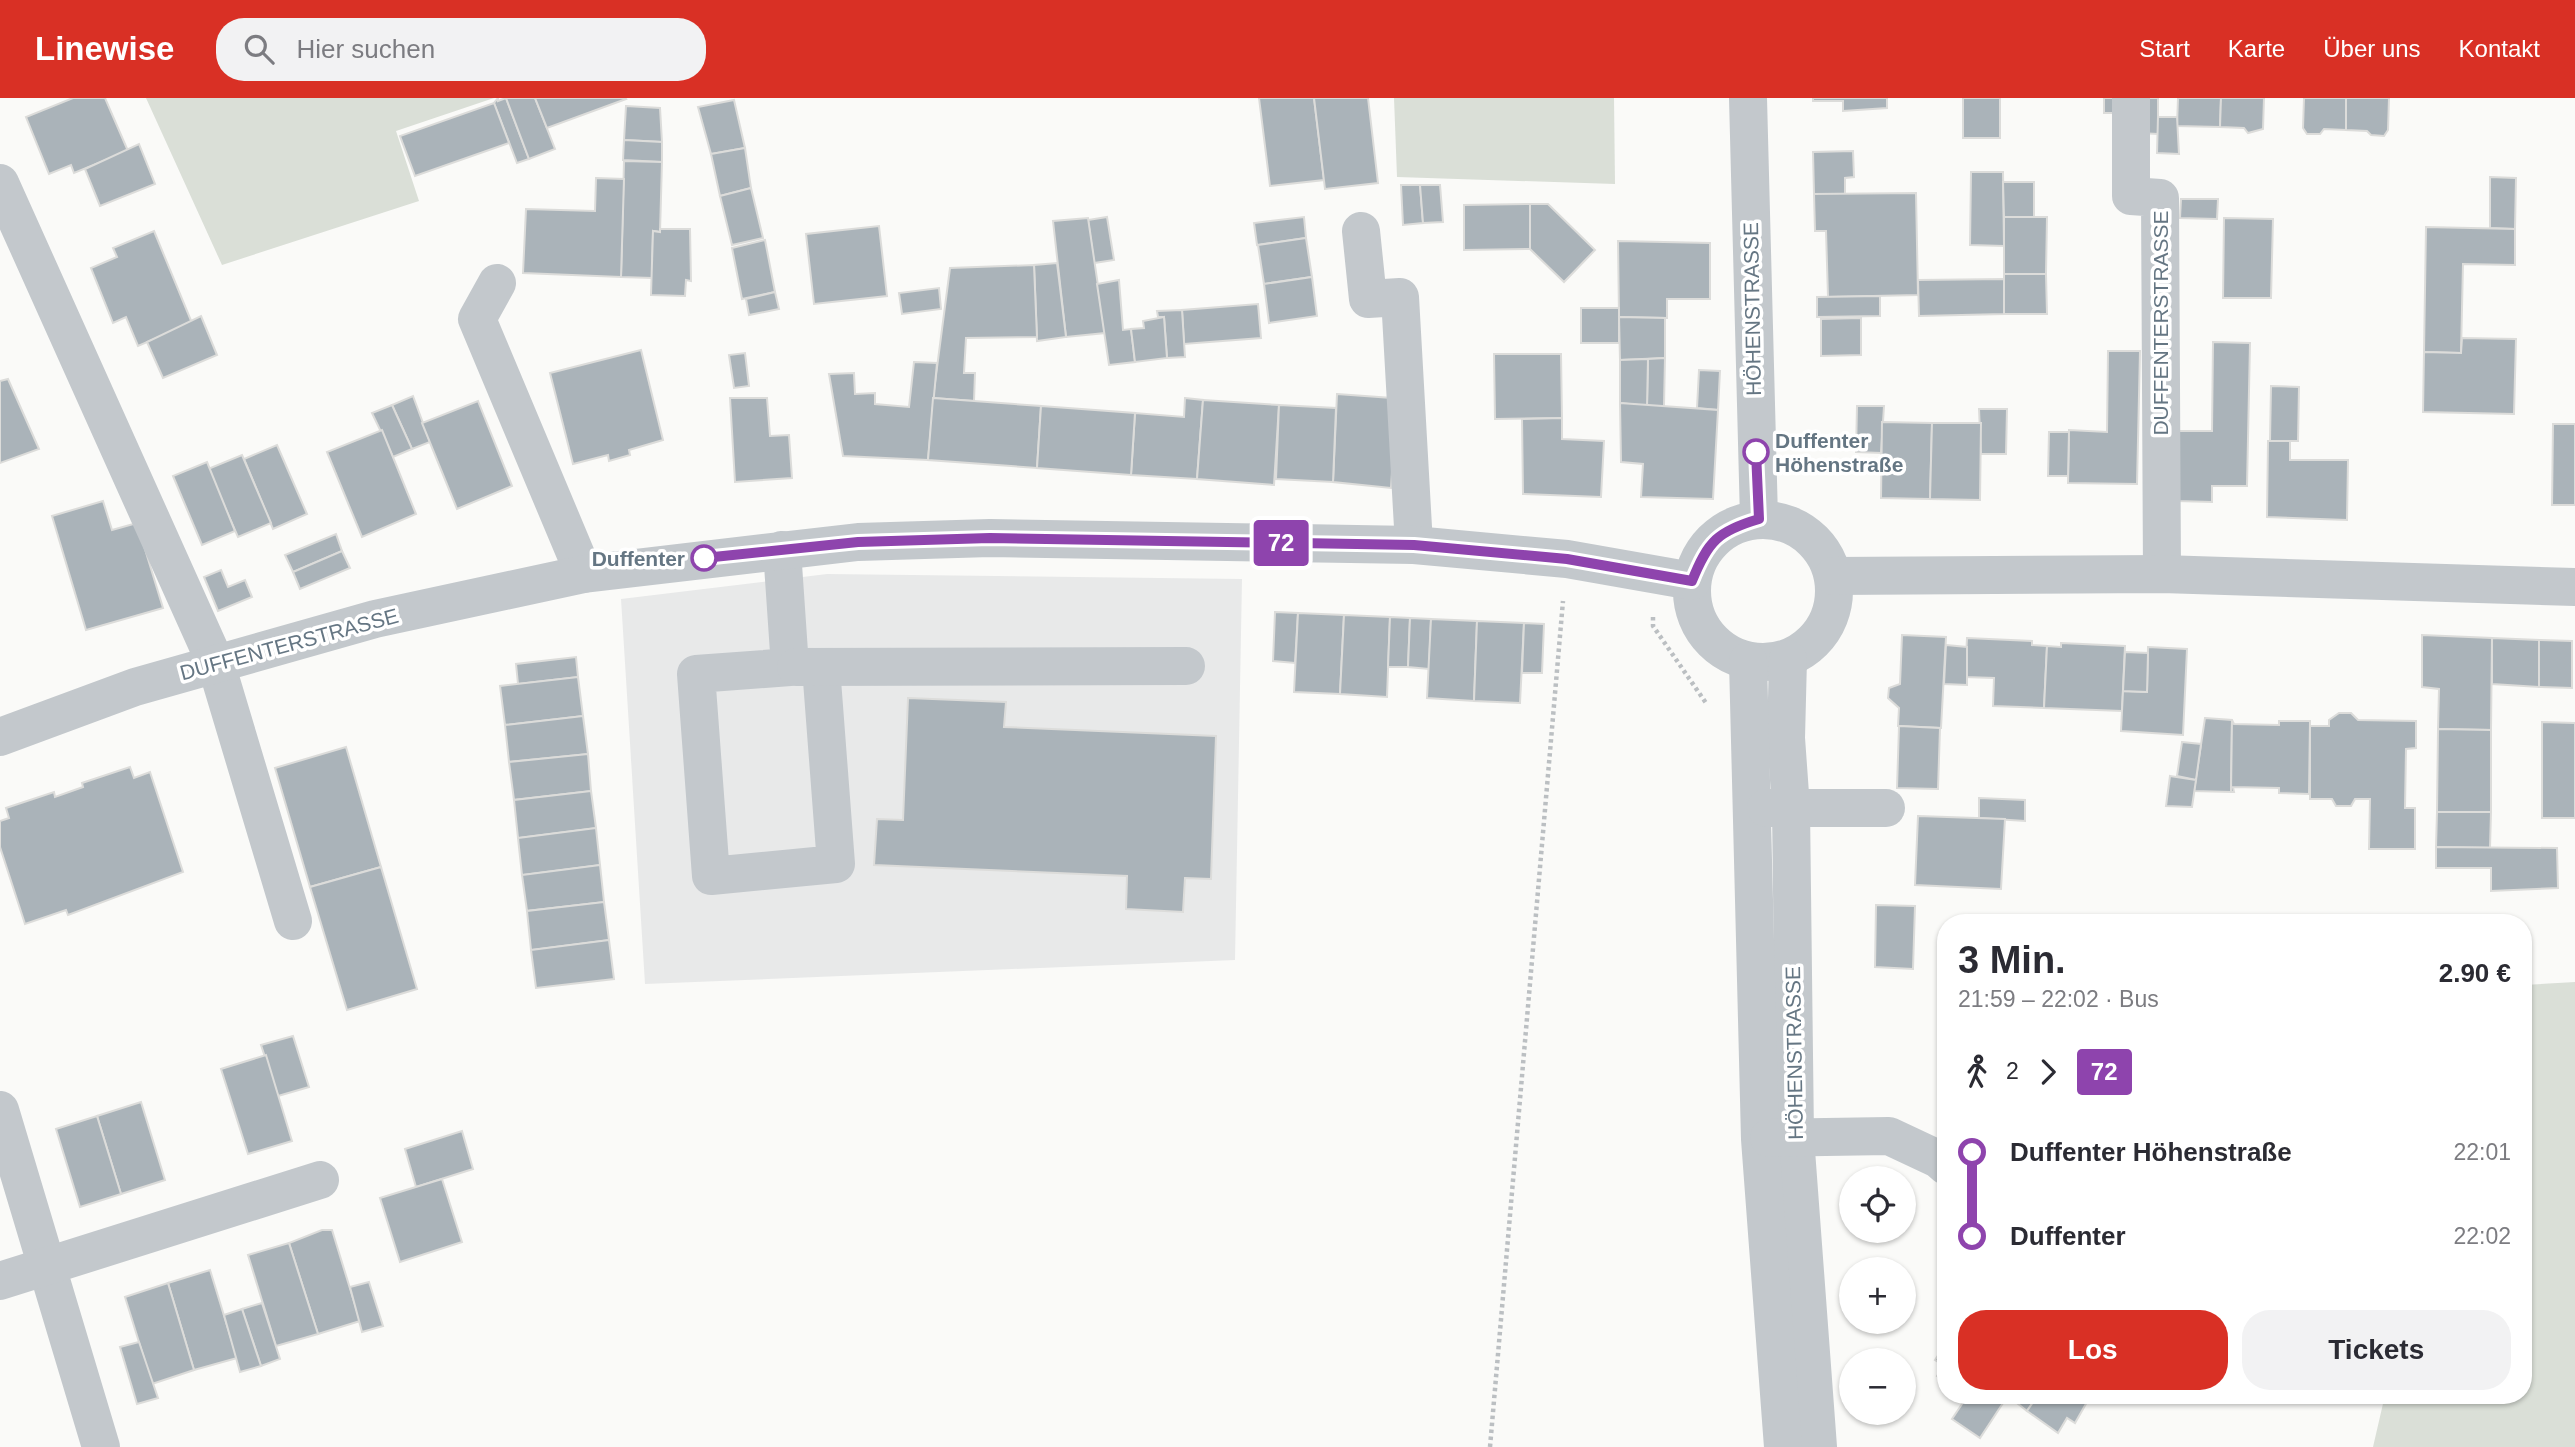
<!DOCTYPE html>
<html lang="de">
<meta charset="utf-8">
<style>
body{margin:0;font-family:Arial,sans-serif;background:#f2f2f3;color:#2b2b33;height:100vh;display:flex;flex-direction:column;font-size:26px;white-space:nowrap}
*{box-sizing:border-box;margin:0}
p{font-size:23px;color:#7c7c81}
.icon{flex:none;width:38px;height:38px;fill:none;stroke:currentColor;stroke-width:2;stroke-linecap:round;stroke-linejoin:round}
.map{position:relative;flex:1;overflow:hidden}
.panel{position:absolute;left:1937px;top:816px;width:595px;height:490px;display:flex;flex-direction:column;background:#fff;border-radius:28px;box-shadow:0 2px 5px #0004}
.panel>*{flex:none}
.badge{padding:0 14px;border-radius:5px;font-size:24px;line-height:46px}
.tools{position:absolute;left:1839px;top:1068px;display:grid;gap:14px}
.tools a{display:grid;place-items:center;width:77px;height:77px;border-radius:50%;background:#fff;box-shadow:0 2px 5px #0004;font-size:35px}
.map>.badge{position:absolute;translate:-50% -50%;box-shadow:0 0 0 4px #fff}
.legs{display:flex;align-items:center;gap:10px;height:77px;padding:0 21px;font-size:23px}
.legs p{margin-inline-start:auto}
.head{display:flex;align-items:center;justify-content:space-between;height:119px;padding:0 21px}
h1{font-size:38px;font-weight:800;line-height:52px}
.primary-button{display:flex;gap:14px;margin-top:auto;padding:14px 21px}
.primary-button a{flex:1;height:80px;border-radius:28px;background:#d93025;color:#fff;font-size:28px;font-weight:800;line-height:80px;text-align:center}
.primary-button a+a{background:#f2f2f3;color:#2b2b33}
ul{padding:0 21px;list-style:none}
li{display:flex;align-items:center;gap:24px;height:84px;font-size:26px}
li i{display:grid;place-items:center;width:10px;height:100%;margin:0 9px;background:currentColor}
li i::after{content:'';width:18px;height:18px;margin:-9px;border:5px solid;border-radius:50%;background:#fff}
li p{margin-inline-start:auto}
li:first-child i{background:linear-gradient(#0000 50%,currentColor 0)}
li:last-child i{background:linear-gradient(currentColor 50%,#0000 0)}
header{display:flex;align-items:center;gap:42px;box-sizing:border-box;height:98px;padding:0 35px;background:#d93025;color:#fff}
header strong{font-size:33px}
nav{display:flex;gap:38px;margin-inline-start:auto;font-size:24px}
.search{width:490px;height:63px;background:#f2f2f3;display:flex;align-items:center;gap:18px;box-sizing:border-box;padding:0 24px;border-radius:28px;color:#7c7c81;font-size:26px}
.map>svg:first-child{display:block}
.built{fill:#e8e9e9}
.green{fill:#dadfd7}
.building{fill:#aab3b9;stroke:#dcdcda;stroke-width:2}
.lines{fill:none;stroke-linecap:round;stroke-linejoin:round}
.path{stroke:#bbbfc2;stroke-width:4.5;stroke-dasharray:3.5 3.5;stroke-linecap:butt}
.minor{stroke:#c3c8cc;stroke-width:38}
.line-1-casing{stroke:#fff;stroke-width:16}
.line-1{stroke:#8e44ad;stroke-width:10}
.stop-1-dot{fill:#fff;stroke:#8e44ad;stroke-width:3.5}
.labels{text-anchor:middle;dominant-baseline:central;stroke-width:7;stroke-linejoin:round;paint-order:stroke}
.street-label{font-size:21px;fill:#657683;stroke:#fff}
.stop-label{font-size:21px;font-weight:bold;fill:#657683;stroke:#fff;text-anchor:start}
</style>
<header>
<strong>Linewise</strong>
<div class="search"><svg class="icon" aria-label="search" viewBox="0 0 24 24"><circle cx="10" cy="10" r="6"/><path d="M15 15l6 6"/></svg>Hier suchen</div>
<nav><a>Start</a><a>Karte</a><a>Über uns</a><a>Kontakt</a></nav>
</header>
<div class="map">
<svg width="2575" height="1349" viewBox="0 0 2575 1349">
<rect width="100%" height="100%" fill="#fafaf8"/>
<path class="built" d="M827,476L1242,481L1235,862L645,886L621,501Z"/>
<g class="green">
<path d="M146,0H494L396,33L419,103L222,167Z"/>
<path d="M1394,0H1614L1615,86L1397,79Z"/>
<path d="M2575,884V1349H2373L2385,1297H2524V887Z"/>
</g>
<g class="building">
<path d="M73,0H105L128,53L74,75L71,67L49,76L26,19Z"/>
<path d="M498,0V3L506,0L529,61L517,65L494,5Z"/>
<path d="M506,0H535L555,51L529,61Z"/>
<path d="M535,0H625L626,1L547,30Z"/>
<path d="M1259,0H1314L1324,82L1270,88Z"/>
<path d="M1314,0H1368L1378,85L1325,91Z"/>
<path d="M1813,0H1887V10L1843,13V3H1813Z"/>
<rect x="1963" y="0" width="37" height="40"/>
<path d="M2104,0H2124L2123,15H2104Z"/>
<path d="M2140,0H2158V36L2139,35Z"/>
<path d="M2178,0H2221L2220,29L2177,28Z"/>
<path d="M2221,0H2264L2263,31L2248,35L2244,30L2220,29Z"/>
<path d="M2304,0H2346V32L2324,31L2320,36H2307L2303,30Z"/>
<path d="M2346,0H2389L2388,32L2384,38L2371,37L2367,33L2346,32Z"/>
<path d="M734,2L745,50L711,56L698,9Z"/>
<path d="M494,5L509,45L415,78L400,38Z"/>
<path d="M626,8L660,10L662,44L624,42Z"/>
<path d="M2158,19H2177L2179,56L2157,55Z"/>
<path d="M624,42L662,44V64L623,62Z"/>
<path d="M139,46L155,86L100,108L85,71Z"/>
<path d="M745,50L751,90L720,98L711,56Z"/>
<path d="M1853,53L1854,79L1845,80V96H1814L1813,54Z"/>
<path d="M624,63L662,64L660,134L653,133L652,180L621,179Z"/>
<path d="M1971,74H2003L2004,148L1970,147Z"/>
<path d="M2490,79L2516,80L2515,131L2490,130Z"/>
<path d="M596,80L624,81L621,179L523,175L526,111L595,113Z"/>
<path d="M2003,84H2034V119H2004Z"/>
<path d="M1401,87H1420L1423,125L1403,127Z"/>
<path d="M1420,87H1440L1443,124L1423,125Z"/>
<path d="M751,90L763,140L732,147L720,98Z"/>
<path d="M1916,95L1918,197L1828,199L1826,133H1815L1814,96Z"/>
<path d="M2181,101H2218L2217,121L2180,120Z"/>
<path d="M1530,106H1548L1595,152L1564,184L1530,151Z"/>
<path d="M1530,106V151L1464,152V107Z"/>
<path d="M1107,119L1114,162L1094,165L1088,122Z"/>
<path d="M1304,119L1306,140L1257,147L1254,125Z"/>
<path d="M2004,119H2047L2046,176H2004Z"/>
<path d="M1088,120L1105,235L1066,239L1053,123Z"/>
<path d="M2224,120L2273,121L2271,200H2223Z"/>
<path d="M879,128L887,198L814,206L806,136Z"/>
<path d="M2426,129L2515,131V167L2463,166L2461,255L2424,254Z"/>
<path d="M660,131H690L691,183L686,182L685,198L651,197L653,133L660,134Z"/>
<path d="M154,133L192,225L138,248L126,219L113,225L91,170L117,159L113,150Z"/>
<path d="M1306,140L1312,179L1264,186L1258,147Z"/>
<path d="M765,142L775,194L742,201L732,150Z"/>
<path d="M1618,143L1710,145V201H1667V220L1619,219Z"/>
<path d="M1057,165L1066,239L1037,243L1034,167Z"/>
<path d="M1034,167L1037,239L966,240L964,275H975L974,303L933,300L950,170Z"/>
<path d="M2004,176H2046L2047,216H2004Z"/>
<path d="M1312,179L1317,218L1269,225L1264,186Z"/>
<path d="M2004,181V216L1919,218L1918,182Z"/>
<path d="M1119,182L1123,232L1131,231L1135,264L1109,267L1097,186Z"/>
<path d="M939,190L941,211L902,216L899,195Z"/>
<path d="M775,194L779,211L749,217L746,201Z"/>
<path d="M1880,198V218L1817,219V199Z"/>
<path d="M1258,206L1261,240L1184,246L1182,212Z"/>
<rect x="1581" y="210" width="38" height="35"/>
<path d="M1182,212L1185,259L1167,260L1164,219H1158L1157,213Z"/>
<path d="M201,218L217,257L163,280L147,244Z"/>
<path d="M1164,219L1167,260L1135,264L1131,231L1144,230L1143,223Z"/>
<path d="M1619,219L1665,220V260L1620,262Z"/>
<path d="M1861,220V257L1821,258V221Z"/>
<path d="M2462,240L2516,241L2514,316L2423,314L2424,254L2461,255Z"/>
<path d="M2213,244L2250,245L2247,388H2212V404L2177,403L2179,333H2212Z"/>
<path d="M641,252L663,342L629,352L630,357L609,363L608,357L573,366L550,275Z"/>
<path d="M2108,253H2140L2137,386L2068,385L2069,332L2107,334Z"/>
<path d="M745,255L749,288L734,290L729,257Z"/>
<path d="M1494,256H1561L1562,320L1495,321Z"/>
<path d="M1665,260L1664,308H1647L1648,261Z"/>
<path d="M1648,261L1647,308L1620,305V262Z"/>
<path d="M914,264L937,265L928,362L843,358L829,276L854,275L855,296L875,295V306L909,309Z"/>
<path d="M1699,272L1720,273L1718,312L1697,310Z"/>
<path d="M8,281L39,351L0,365V283Z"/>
<path d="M2271,288L2299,289L2298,343H2270Z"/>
<path d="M1337,296L1392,300L1395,324L1391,390L1333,384Z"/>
<path d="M413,298L430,344L412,351L392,307Z"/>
<path d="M730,300H767L770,338L789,337L792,380L735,384Z"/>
<path d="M933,300L1041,308L1037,370L928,362Z"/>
<path d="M1185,300L1203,302L1197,381L1131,377L1135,315L1184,319Z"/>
<path d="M1203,302L1279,307L1274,387L1197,381Z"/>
<path d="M478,303L512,388L457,411L422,325Z"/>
<path d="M1620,305L1718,312L1713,401L1641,399L1643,366L1621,364Z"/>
<path d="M392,307L412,351L393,359L372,315Z"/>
<path d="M1279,307L1336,310L1333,384L1276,381Z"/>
<path d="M1041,308L1135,315L1131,377L1037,370Z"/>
<path d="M1857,308H1884L1881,355L1856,354Z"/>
<path d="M1979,311H2007L2006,356H1981Z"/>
<path d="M1562,320V341L1604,343L1601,399L1523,396L1522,321Z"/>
<path d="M1882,324L1932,325L1930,401L1881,400Z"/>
<path d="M1932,325H1981L1980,402L1930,401Z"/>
<path d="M2553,326H2575V407H2552Z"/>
<path d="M382,332L416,416L362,439L327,354Z"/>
<path d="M2049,334H2069L2068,378H2048Z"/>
<path d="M2268,343H2290V362H2348L2347,422L2267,419Z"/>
<path d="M277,347L307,416L273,431L244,361Z"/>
<path d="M242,357L271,425L238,439L208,371Z"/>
<path d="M207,364L235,433L202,447L173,378Z"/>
<path d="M103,403L112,432L137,425L163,510L86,532L52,418Z"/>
<path d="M336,436L342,453L293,474L285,457Z"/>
<path d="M342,453L350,470L300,491L293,474Z"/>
<path d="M221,472L228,489L245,482L252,499L218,513L204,479Z"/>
<path d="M1275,514L1298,515L1295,565L1273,563Z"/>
<path d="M1298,515L1344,517L1340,596L1294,594Z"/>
<path d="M1344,517L1390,519L1387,599L1340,596Z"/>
<path d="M1390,519L1410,520L1408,569H1388Z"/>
<path d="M1410,520L1431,521L1429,571L1408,569Z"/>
<path d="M1431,521L1477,523L1474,603L1427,600Z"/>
<path d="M1477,523L1524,525L1520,605L1474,603Z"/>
<path d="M1524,525L1544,526L1542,575H1522Z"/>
<path d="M1902,537L1946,539L1941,630L1898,628L1899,610L1888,600L1889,590L1900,586Z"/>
<path d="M2422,537L2492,540L2491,632L2438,631L2439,591L2422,589Z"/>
<path d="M1967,540L2032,543V547L2047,548L2044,610L1993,608L1994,580L1965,579Z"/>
<path d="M2492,540L2539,542V589L2492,586Z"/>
<path d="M2539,542L2572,543V590L2539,589Z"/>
<path d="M2061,545L2125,548L2122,613L2044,610L2047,548L2061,549Z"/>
<path d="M1946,547L1967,549V587L1944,586Z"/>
<path d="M2148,549L2187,551L2183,637L2121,633L2123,593L2147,594Z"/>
<path d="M2125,554L2148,555L2147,594L2123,593Z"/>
<path d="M576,559L578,579L518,586L516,566Z"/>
<path d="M578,579L583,618L505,627L500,588Z"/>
<path d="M908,600L1006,604L1004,629L1216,638L1211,781L1185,780L1183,814L1126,811L1127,778L874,767L877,721L903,722Z"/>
<path d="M2339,615H2351L2358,622L2416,623V650L2406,651L2405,710H2415V751H2369L2370,701H2355L2351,708H2336L2332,701H2310V628H2329V622Z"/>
<path d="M583,618L588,656L509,664L505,627Z"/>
<path d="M2205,620L2232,622L2231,694L2194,693Z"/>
<path d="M2232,622L2234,626L2279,627V623H2310L2309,696L2279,695V690L2233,689L2234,694H2231Z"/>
<path d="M2542,624L2575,625V720H2542Z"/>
<path d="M1899,628L1940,630L1938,691L1897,690Z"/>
<path d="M2438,631L2491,632V714H2437Z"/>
<path d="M2182,644L2201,646L2196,682L2177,678Z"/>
<path d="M346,649L381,769L310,789L275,670Z"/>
<path d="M588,656L591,693L514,702L509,664Z"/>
<path d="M130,669L134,680L150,674L183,774L68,817L66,812L25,826L0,749V723L9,720L6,710L54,694L55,699L83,689L82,685Z"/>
<path d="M2170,678L2196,682L2192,709L2166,708Z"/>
<path d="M591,693L596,730L518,740L514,702Z"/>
<path d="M1979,700L2025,702V723L1979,720Z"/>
<path d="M2437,714H2491L2490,750L2436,749Z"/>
<path d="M1918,718L2005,721L2001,791L1915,787Z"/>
<path d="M596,730L600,767L522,777L518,740Z"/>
<path d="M2436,749L2557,750L2558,790L2491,793V770H2436Z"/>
<path d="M600,767L604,804L527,813L522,777Z"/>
<path d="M381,769L417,891L347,912L310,789Z"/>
<path d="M604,804L609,842L531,852L527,813Z"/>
<path d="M1876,807L1915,808L1913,871L1875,869Z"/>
<path d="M609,842L614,881L536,890L531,852Z"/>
<path d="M293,938L309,989L278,998L261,947Z"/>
<path d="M266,957L292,1043L248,1056L221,971Z"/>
<path d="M141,1004L165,1082L121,1096L97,1018Z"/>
<path d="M97,1018L121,1096L80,1109L56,1031Z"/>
<path d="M462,1033L473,1071L416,1089L405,1051Z"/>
<path d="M442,1081L462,1144L400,1164L380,1100Z"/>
<path d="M322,1132H332L360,1223L318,1236L289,1145Z"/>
<path d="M289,1145L318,1236L276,1248L248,1157Z"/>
<path d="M210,1172L237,1260L194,1272L168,1185Z"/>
<path d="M369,1184L383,1228L362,1234L350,1189Z"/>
<path d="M168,1185L194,1272L152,1286L125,1199Z"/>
<path d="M262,1205L280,1261L261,1268L242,1211Z"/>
<path d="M242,1211L261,1268L240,1274L224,1217Z"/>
<path d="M139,1244L158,1300L137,1306L120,1249Z"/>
<path d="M1943,1250L1946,1252V1285L1937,1278L1944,1268L1935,1262Z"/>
<path d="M1968,1297H1991L2003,1305L1980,1340L1952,1321Z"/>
<path d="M2007,1297H2038L2027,1313Z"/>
<path d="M2038,1297H2091L2075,1325L2067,1320L2058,1335L2027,1313Z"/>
</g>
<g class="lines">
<g class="path">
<path d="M1653,519V528L1706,605"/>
<path d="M1490,1349L1563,503"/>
</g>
<g class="minor">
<path d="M1748,0L1759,421"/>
<path d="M2131,0V98L2160,100L2162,476"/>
<path d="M0,85L216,566L293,823"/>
<path d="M1361,133L1368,201L1400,199L1414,447"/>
<path d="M497,185L477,221L584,476"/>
<circle cx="1763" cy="493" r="71"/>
<path d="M782,452L790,569L696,576L711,778L836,766L821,569"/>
<path d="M1833,478L2162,476L2575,489"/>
<path d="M1788,561L1786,640L1791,710L1795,1039L1818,1349"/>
<path d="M1748,563L1760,1041L1783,1349"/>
<path d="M796,569L1186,568"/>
<path d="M0,639L135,589L375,521L584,476L858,444L990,440L1414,447L1567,461L1692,483"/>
<path d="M1766,710H1886"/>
<path d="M0,1012L101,1349"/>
<path d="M1769,1040L1889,1038L1938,1061L1946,1068"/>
<path d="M0,1183L320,1082"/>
</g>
</g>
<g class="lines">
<g class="line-1-casing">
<path id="line-1" d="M704,460L858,444L990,440L1414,447L1567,461L1692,483C1708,443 1718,433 1759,421L1756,354"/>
</g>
<use href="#line-1" class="line-1"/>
</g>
<g class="stop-1-dot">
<circle cx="1756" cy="354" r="12"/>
<circle cx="704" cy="460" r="12"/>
</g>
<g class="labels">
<g class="street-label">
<text transform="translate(1752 211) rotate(-91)">HÖHENSTRASSE</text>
<text transform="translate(2160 225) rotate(-90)">DUFFENTERSTRASSE</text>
<text transform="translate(289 546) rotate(-15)">DUFFENTERSTRASSE</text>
<text transform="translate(1794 955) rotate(-91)">HÖHENSTRASSE</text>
</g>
<g class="stop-label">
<text x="1775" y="342">Duffenter<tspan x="1775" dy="24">Höhenstraße</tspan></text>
<text x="685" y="460" text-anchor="end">Duffenter</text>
</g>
</g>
</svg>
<div class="tools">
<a><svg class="icon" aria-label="locate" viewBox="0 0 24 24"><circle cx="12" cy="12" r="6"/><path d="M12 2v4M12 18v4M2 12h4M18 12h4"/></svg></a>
<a>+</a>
<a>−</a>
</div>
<b class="badge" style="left:1281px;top:445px;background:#8e44ad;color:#fff">72</b>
<section class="panel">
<div class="head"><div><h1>3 Min.</h1><p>21:59 – 22:02 · Bus</p></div><b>2.90 €</b></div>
<div class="legs"><svg class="icon" aria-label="walk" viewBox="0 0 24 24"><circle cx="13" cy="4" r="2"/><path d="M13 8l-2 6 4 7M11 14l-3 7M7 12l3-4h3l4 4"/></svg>2<svg class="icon" aria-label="forward" viewBox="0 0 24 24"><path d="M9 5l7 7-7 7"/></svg><b class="badge" style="background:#8e44ad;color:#fff">72</b></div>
<ul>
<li><i style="color:#8e44ad"></i><b>Duffenter Höhenstraße</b><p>22:01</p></li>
<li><i style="color:#8e44ad"></i><b>Duffenter</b><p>22:02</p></li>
</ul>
<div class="primary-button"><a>Los</a><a>Tickets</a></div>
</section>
</div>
